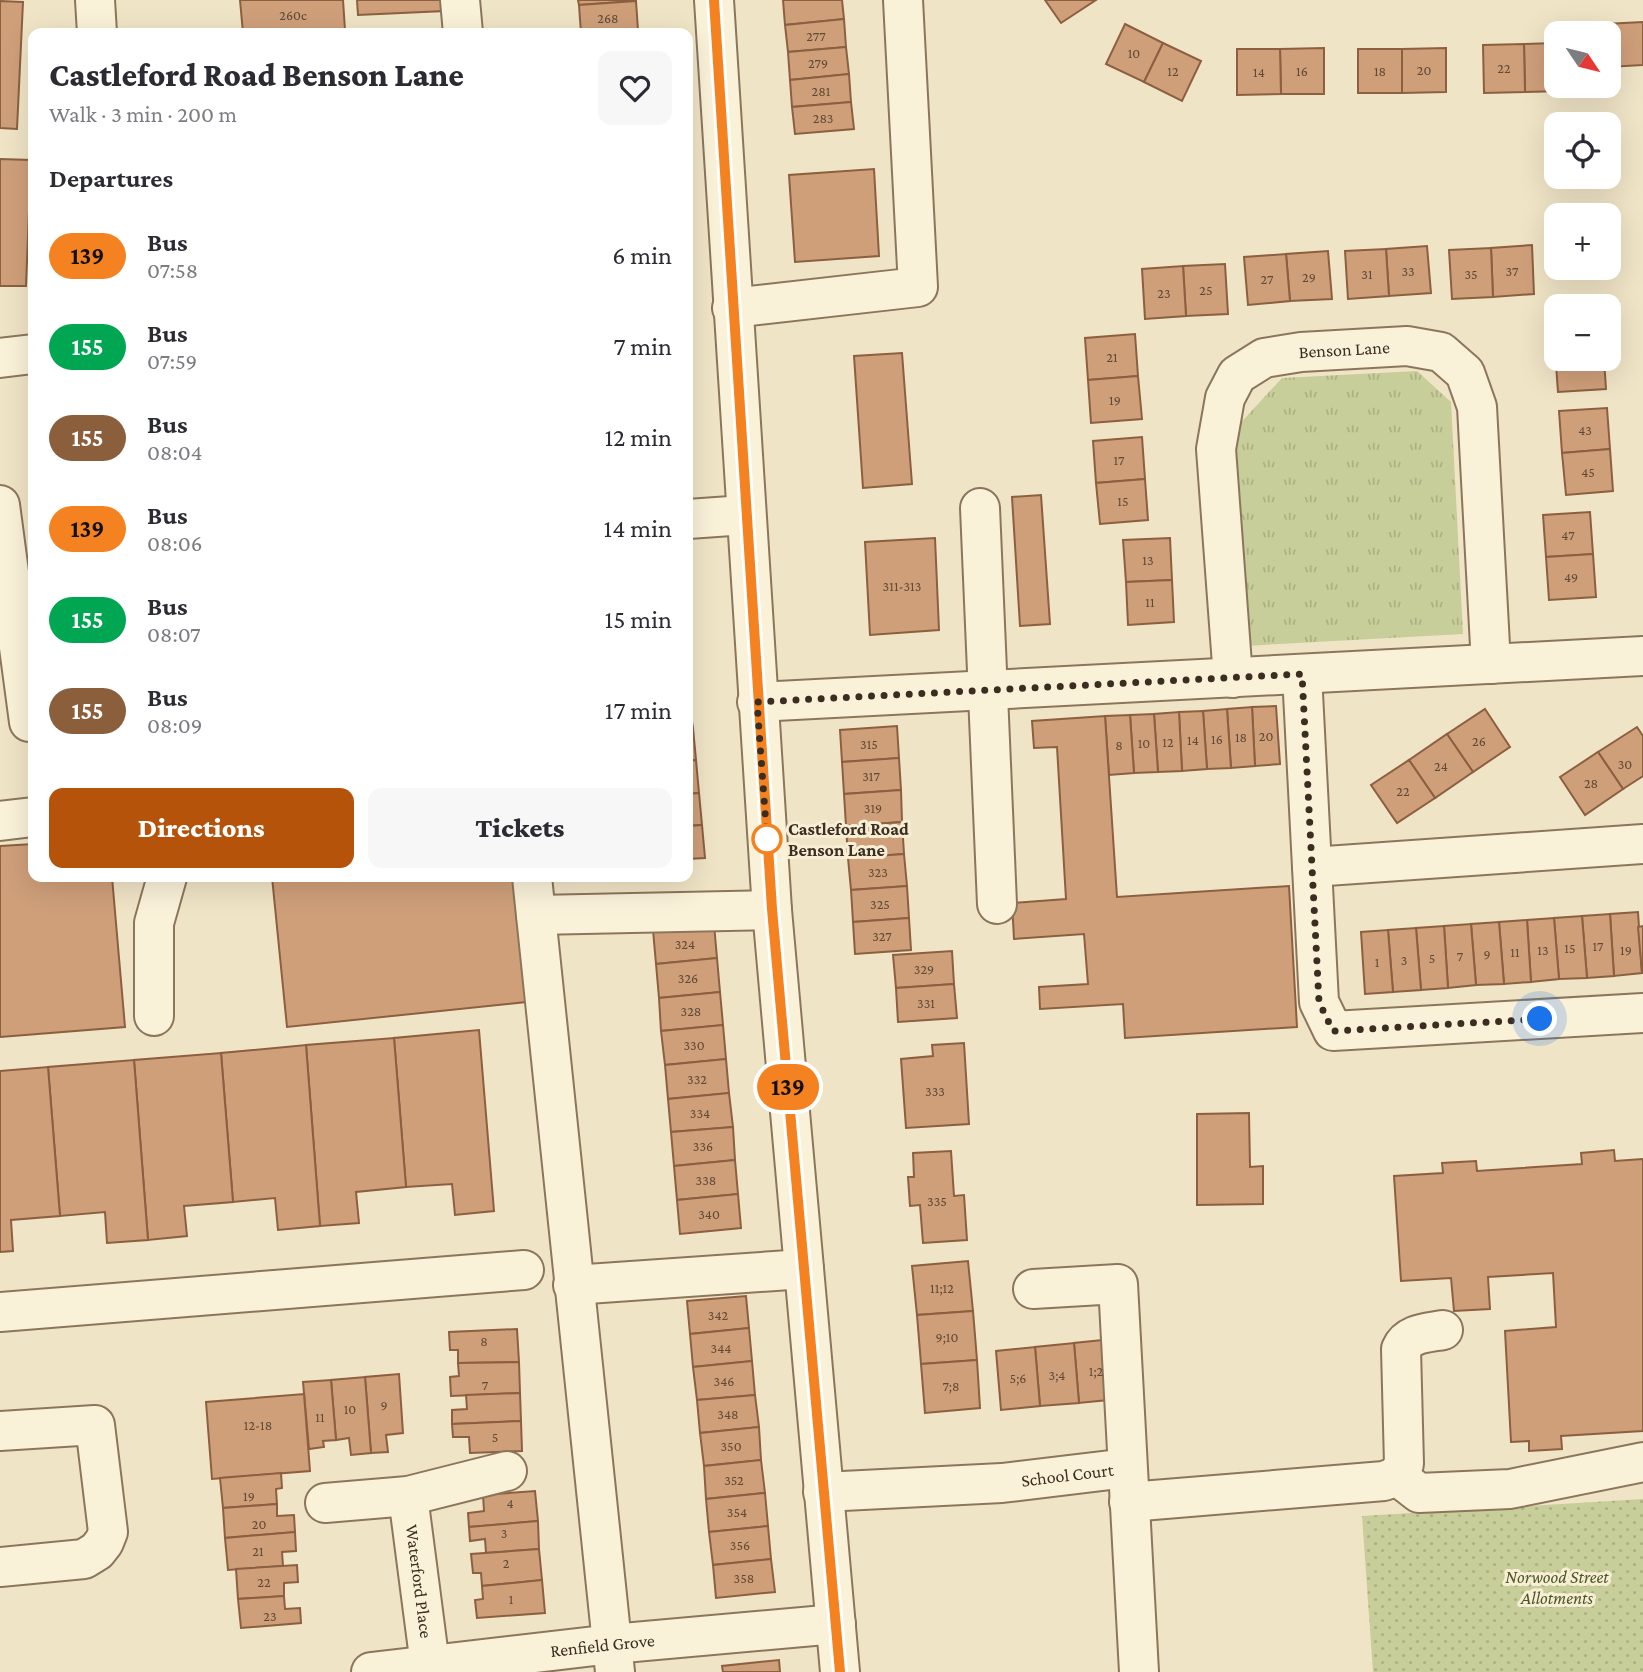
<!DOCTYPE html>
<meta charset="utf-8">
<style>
body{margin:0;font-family:"Crimson Pro",serif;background:#f7f7f7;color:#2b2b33;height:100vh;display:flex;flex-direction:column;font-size:26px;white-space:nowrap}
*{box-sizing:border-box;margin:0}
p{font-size:23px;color:#7c7c81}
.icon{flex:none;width:38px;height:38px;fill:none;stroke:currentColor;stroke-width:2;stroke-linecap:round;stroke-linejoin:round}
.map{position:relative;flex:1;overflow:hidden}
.side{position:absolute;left:28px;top:28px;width:665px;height:854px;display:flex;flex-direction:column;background:#fff;border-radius:14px;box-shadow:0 7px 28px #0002}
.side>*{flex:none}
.badge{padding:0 14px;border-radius:23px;font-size:24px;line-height:46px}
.needle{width:46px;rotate:125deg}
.tools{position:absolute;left:1544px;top:21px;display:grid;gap:14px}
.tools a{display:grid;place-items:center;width:77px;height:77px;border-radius:14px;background:#fff;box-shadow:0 7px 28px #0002;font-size:35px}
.you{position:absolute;width:35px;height:35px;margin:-18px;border:5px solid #fff;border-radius:50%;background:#1a73e8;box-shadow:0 0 0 10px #1a73e833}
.map>.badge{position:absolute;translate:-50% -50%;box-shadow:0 0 0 4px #fff}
h2{padding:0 21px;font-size:26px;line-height:63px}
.round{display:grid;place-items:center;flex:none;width:74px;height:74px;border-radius:14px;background:#f7f7f7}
.summary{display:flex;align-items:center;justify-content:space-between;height:119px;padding:0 21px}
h1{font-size:33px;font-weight:800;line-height:52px}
.cta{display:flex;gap:14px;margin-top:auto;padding:14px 21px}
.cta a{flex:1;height:80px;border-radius:14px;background:#b45309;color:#fff;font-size:28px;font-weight:800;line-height:80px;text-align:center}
.cta a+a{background:#f7f7f7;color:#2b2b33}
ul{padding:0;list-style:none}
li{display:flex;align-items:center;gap:21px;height:91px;padding:0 21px}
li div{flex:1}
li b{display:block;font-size:26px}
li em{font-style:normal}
li .badge{min-width:77px;font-weight:700;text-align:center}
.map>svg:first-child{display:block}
.park{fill:url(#park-tufts)}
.garden{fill:url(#garden-dots)}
.building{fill:#cf9f7a;stroke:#8c5f40;stroke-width:2}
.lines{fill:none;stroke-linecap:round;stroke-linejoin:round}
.minor-casing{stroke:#8c765b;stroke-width:42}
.minor{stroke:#faf1d9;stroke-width:38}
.line-casing{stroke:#fff;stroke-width:16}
.line{stroke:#f58220;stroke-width:10}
.walk{stroke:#3b2d1f;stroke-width:7;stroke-dasharray:0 12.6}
.stop-dot{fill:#fff;stroke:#f58220;stroke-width:3.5}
.labels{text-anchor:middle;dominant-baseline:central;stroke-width:6;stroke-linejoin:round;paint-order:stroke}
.number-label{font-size:14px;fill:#604a36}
.street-label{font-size:18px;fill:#3b2d1f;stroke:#f7eed5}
.stop-label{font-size:18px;font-weight:bold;fill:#3b2d1f;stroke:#f7eed5;text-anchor:start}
.park-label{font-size:18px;font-style:italic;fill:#4a5825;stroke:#f7eed5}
</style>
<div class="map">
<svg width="1643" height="1672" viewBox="0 0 1643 1672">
<defs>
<pattern id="park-tufts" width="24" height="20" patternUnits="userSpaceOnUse" patternTransform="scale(1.75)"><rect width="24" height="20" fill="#c7ce99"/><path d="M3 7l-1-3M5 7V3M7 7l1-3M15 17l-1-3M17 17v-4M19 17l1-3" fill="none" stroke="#acb183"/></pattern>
<pattern id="garden-dots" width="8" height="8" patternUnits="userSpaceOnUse" patternTransform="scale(1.75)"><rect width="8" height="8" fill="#c7ce99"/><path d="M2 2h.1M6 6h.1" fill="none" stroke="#acb183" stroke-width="1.8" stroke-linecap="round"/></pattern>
</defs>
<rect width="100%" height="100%" fill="#f0e4c6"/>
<path class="park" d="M1417,371L1451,402L1463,634L1245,646L1234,430L1282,378Z"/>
<path class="garden" d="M1643,1499V1672H1373L1362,1516Z"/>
<g class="building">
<path d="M240,0H343L345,30L243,33Z"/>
<path d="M357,0H445V11L358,15Z"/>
<path d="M578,0H636V1L579,5Z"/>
<path d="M783,0H842L844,19L785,25Z"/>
<path d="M1045,0H1096L1061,23Z"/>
<path d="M0,1L23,2L17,129L0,128Z"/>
<path d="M636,1L638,30L581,33L579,5Z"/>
<path d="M844,19L846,47L788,52L785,25Z"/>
<path d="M1643,22V65L1608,67L1605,24Z"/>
<path d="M1125,24L1163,43L1144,82L1106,64Z"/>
<path d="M1163,43L1201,61L1182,101L1144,82Z"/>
<path d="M1556,43V86H1566V91L1525,92L1524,44Z"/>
<path d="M1524,44L1525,92L1484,93L1483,45Z"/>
<path d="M846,47L849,74L790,80L788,52Z"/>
<path d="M1324,48V94H1281L1280,49Z"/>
<path d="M1446,48V92L1402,93V49Z"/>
<path d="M1237,49H1280L1281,94L1237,95Z"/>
<rect x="1358" y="49" width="44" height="44"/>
<path d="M849,74L851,102L792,107L790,80Z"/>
<path d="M851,102L854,129L795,134L792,107Z"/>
<path d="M0,159L31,160L26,286H0Z"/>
<path d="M874,169L879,256L795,262L789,175Z"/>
<path d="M1532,245L1534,294L1493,297L1491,248Z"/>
<path d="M1427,246L1431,293L1389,296L1386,249Z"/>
<path d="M1491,248L1493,297L1452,299L1449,250Z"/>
<path d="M1386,249L1389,296L1348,299L1345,251Z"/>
<path d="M1328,251L1332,299L1290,301L1286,254Z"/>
<path d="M1286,254L1290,301L1248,305L1244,257Z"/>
<path d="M1225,264L1228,314L1186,316L1183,266Z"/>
<path d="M1183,266L1186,316L1145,319L1142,269Z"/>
<path d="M1556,309V351H1555L1552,310Z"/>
<path d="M1135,334L1138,376L1088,380L1085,338Z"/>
<path d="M1555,351L1556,359H1604L1606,389L1558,392Z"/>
<path d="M902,353L912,484L863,488L854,356Z"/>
<path d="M1138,376L1142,419L1091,423L1088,380Z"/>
<path d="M1607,408L1610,449L1562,453L1559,411Z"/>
<path d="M1142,437L1145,479L1096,483L1093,441Z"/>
<path d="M1610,449L1613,491L1566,495L1562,453Z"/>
<path d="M1145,479L1148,520L1100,524L1096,483Z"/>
<path d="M1041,495L1050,624L1020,626L1012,497Z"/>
<path d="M1590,512L1593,554L1546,557L1543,515Z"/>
<path d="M935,538L939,630L870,635L865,542Z"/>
<path d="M1170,538L1172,580L1126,582L1123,540Z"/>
<path d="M1593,554L1596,597L1549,600L1546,557Z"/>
<path d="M1172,580L1174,622L1128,625L1126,582Z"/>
<path d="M688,696L693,728L688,729Z"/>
<path d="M1276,706L1280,764L1255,766L1252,707Z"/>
<path d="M1252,707L1255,766L1231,768L1227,709Z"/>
<path d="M1227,709L1231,768L1207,769L1203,711Z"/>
<path d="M1485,709L1510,747L1473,772L1447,734Z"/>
<path d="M1203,711L1207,769L1182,771L1179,712Z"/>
<path d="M1179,712L1182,771L1158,772L1154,714Z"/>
<path d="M1154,714L1158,772L1134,773L1130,715Z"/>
<path d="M1130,715L1134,773L1109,775L1105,716Z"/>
<path d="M1105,716L1117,897L1289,886L1297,1027L1125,1038L1123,1004L1040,1009L1039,987L1088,984L1084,934L1014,939L1012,903L1066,899L1057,747L1034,748L1032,721Z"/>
<path d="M897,726L899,758L842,762L840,730Z"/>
<path d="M1637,727L1643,736V776L1623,789L1598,752Z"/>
<path d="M693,728L696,760L688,761V729Z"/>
<path d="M1447,734L1473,772L1435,798L1409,760Z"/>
<path d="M1598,752L1623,789L1585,815L1560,777Z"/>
<path d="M899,758L901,790L844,794L842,762Z"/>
<path d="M696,760L699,793L688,794V761Z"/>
<path d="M1409,760L1435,798L1397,823L1371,785Z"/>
<path d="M901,790L902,822L846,826L844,794Z"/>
<path d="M699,793L702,825L688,826V794Z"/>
<path d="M902,822L904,854L848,858L846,826Z"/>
<path d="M702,825L705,858L688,859V826Z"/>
<path d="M33,844V877H112L125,1027L0,1037V846Z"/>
<path d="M904,854L907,886L851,890L848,858Z"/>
<path d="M272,877H513L526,1002L287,1027Z"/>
<path d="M907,886L909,918L853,922L851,890Z"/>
<path d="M1638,912L1642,973L1614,976L1610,914Z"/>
<path d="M1610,914L1614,976L1587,978L1582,916Z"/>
<path d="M1582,916L1587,978L1559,979L1554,918Z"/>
<path d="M909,918L911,950L855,954L853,922Z"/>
<path d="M1554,918L1559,979L1531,982L1527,920Z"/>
<path d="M1527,920L1531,982L1504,984L1499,922Z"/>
<path d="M1499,922L1504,984L1476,985L1471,924Z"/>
<path d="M714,924L717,958L656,964L653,930Z"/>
<path d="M1471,924L1476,985L1448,988L1444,926Z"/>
<path d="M1444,926L1448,988L1421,990L1416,928Z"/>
<path d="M1643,926V973H1642L1638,927Z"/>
<path d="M1416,928L1421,990L1393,992L1388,930Z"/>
<path d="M1388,930L1393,992L1365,994L1361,932Z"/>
<path d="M952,951L954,984L896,988L893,955Z"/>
<path d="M717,958L720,992L659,998L656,964Z"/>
<path d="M954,984L957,1018L898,1022L896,988Z"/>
<path d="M720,992L723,1025L661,1031L659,998Z"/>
<path d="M723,1025L726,1059L665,1065L661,1031Z"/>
<path d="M479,1030L494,1211L455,1215L452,1184L406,1187L394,1038Z"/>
<path d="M394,1038L406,1187L356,1192L359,1223L320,1226L306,1045Z"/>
<path d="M964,1043L969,1124L906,1128L901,1059L933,1056L932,1045Z"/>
<path d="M306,1045L320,1226L278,1230L275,1198L233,1202L221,1053Z"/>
<path d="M221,1053L233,1202L184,1206L187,1236L148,1240L134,1060Z"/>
<path d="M726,1059L729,1093L668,1099L665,1065Z"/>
<path d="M134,1060L148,1240L107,1243L105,1212L60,1216L48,1067Z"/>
<path d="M48,1067L60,1216L11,1220L13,1251L0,1252V1071Z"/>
<path d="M729,1093L733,1127L671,1132L668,1099Z"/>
<path d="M1249,1113L1250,1167L1263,1166V1204L1197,1205V1114Z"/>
<path d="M733,1127L735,1160L674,1166L671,1132Z"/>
<path d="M1614,1150L1615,1161L1643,1159V1431L1561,1436L1562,1449L1529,1451V1441L1511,1442L1505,1331L1556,1327L1553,1273L1488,1277L1490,1309L1454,1311L1451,1278L1401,1281L1394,1176L1443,1173L1442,1163L1476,1161L1477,1171L1582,1164L1581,1153Z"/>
<path d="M951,1151L954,1196L964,1195L967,1240L923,1243L920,1205L910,1206L908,1177H914L913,1153Z"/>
<path d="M735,1160L738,1194L677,1200L674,1166Z"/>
<path d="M738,1194L741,1228L680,1234L677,1200Z"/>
<path d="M968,1261L973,1311L917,1315L912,1266Z"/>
<path d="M746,1296L749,1328L690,1334L687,1301Z"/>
<path d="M973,1311L977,1360L921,1364L917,1315Z"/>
<path d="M749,1328L752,1361L693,1367L690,1334Z"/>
<path d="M517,1329L519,1362L458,1363V1350H450L449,1332Z"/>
<path d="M1112,1339L1118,1399L1079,1403L1074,1343Z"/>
<path d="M1074,1343L1079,1403L1040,1406L1035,1347Z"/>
<path d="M1035,1347L1040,1406L1001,1410L996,1351Z"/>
<path d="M977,1360L980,1408L925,1413L921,1364Z"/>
<path d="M752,1361L755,1395L697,1400L693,1367Z"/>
<path d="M519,1362L520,1393L451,1396L450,1377L459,1376L458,1363Z"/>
<path d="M399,1374L403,1433L386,1435L388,1452L371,1453L365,1377Z"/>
<path d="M365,1377L371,1453L351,1455L349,1438L336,1440L331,1380Z"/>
<path d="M331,1380L336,1440L323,1441L324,1447L309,1449L303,1382Z"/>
<path d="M520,1393L521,1421L452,1424V1410L467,1409L466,1395Z"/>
<path d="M304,1394L310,1471L212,1479L206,1402Z"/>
<path d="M755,1395L759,1427L700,1433L697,1400Z"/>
<path d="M521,1421L522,1451L470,1453L469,1437H453L452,1424Z"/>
<path d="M759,1427L761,1460L704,1466L700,1433Z"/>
<path d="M761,1460L765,1493L706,1499L704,1466Z"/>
<path d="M281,1473L282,1488L276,1489L277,1504L223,1508L220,1478Z"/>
<path d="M535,1491L538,1521L469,1527L468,1513L484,1511L483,1495Z"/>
<path d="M765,1493L768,1526L709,1532L706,1499Z"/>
<path d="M277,1504V1516L294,1515L295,1532L225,1538L223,1508Z"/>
<path d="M538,1521L539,1549L486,1553L485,1539L470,1541L469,1527Z"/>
<path d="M768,1526L771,1559L713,1565L709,1532Z"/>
<path d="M295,1532L296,1551L282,1552L283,1566L228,1570L225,1538Z"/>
<path d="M539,1549L542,1580L482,1586L481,1573H473L471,1554Z"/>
<path d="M771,1559L775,1592L716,1598L713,1565Z"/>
<path d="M297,1565L298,1582L284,1583V1596L238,1599L236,1569Z"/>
<path d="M542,1580L545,1613L477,1618L475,1600L483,1599L482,1586Z"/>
<path d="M284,1596L285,1609L300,1608L301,1623L241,1628L238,1599Z"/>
<path d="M779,1660L780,1672H723L722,1666Z"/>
</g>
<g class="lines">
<g class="minor-casing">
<g id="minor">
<path d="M95,0L97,33"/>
<path d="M460,0L463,33"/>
<path d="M714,0L772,910L840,1672"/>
<path d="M732,308L918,287L903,0"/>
<path d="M0,358L33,354"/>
<path d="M0,505L29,722"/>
<path d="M980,508L997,904"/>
<path d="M688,519L745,515"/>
<path d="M1302,674L1319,1002L1333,1031L1643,1013"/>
<path id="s1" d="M1233,678L1216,449L1225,398L1237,375L1264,358L1301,352L1407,346L1441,352L1465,373L1477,407L1491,664"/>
<path d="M757,702L1643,656"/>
<path d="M0,821L33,817"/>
<path d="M1312,867L1643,844"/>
<path d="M532,877L615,1672"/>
<path d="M536,915L772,910"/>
<path d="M154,1016V923L167,877"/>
<path d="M573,1285L804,1269"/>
<path d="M1033,1289L1118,1284L1139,1672"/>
<path d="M0,1312L524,1270"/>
<path d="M0,1431L95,1425L108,1532L104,1542L97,1551L84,1559L0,1567"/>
<path d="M1397,1476L1419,1493L1510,1489L1643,1462"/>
<path id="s2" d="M823,1492L1002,1483L1127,1468"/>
<path id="s3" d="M408,1496L430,1665"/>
<path d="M1129,1502L1384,1481L1397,1476L1404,1464L1401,1349C1408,1333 1427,1333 1443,1330"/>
<path d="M325,1503L408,1496L507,1471"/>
<path id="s4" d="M371,1672L612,1644L836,1624"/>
</g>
</g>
<use href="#minor" class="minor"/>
</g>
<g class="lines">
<g class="line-casing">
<path id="line" d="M714,0L772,909L840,1672"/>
</g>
<use href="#line" class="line"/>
<path class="walk" d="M767,839L757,702L1302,674L1319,1002L1333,1031L1540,1019"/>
</g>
<circle class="stop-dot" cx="767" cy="839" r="14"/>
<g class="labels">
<g class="number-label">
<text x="293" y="15">260c</text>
<text x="608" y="18">268</text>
<text x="816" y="36">277</text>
<text x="1134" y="53">10</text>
<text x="818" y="63">279</text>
<text x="1504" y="68">22</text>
<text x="1424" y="70">20</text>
<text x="1173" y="71">12</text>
<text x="1302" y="71">16</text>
<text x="1380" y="71">18</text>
<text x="1259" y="72">14</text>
<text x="821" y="91">281</text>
<text x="823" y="118">283</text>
<text x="1408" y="271">33</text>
<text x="1512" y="271">37</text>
<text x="1367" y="274">31</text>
<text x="1471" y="274">35</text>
<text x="1309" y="277">29</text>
<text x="1267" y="279">27</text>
<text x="1206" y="290">25</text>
<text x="1164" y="293">23</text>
<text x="1112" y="357">21</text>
<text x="1115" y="400">19</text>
<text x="1585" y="430">43</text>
<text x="1119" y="460">17</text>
<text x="1588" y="472">45</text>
<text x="1123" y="501">15</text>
<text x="1568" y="535">47</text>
<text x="1148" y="560">13</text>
<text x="1571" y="577">49</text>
<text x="902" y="586">311-313</text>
<text x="1150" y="602">11</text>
<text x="1266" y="736">20</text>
<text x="1241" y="737">18</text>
<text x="1217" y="739">16</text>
<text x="1193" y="740">14</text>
<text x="1479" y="741">26</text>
<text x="1168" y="742">12</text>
<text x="1144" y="743">10</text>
<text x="869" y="744">315</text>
<text x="1119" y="745">8</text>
<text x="1625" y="764">30</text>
<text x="1441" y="766">24</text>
<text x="871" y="776">317</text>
<text x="1591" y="783">28</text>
<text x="1403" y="791">22</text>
<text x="873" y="808">319</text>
<text x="878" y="872">323</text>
<text x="880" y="904">325</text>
<text x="882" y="936">327</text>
<text x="685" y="944">324</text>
<text x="1598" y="946">17</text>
<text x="1570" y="948">15</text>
<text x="1543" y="950">13</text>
<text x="1626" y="950">19</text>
<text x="1515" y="952">11</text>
<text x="1487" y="954">9</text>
<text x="1460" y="956">7</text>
<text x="1432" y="958">5</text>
<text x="1404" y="960">3</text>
<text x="1377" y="962">1</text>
<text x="924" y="969">329</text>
<text x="688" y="978">326</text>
<text x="926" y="1003">331</text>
<text x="691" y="1011">328</text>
<text x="694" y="1045">330</text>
<text x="697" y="1079">332</text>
<text x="935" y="1091">333</text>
<text x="700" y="1113">334</text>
<text x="703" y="1146">336</text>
<text x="706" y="1180">338</text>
<text x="937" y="1201">335</text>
<text x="709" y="1214">340</text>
<text x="942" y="1288">11;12</text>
<text x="718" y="1315">342</text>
<text x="947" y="1337">9;10</text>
<text x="484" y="1341">8</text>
<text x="721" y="1348">344</text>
<text x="1096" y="1371">1;2</text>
<text x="1057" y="1375">3;4</text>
<text x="1018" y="1378">5;6</text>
<text x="724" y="1381">346</text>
<text x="485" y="1385">7</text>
<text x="951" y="1386">7;8</text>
<text x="384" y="1405">9</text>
<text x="350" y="1409">10</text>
<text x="728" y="1414">348</text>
<text x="320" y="1417">11</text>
<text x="258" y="1425">12-18</text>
<text x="495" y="1437">5</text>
<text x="731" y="1446">350</text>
<text x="734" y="1480">352</text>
<text x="249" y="1496">19</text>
<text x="510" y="1503">4</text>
<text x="737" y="1512">354</text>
<text x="259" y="1524">20</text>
<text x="504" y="1533">3</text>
<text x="740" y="1545">356</text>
<text x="258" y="1551">21</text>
<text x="506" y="1563">2</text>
<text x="744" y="1578">358</text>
<text x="264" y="1582">22</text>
<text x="511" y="1599">1</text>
<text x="270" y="1616">23</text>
</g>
<g class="street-label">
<text stroke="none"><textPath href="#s1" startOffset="420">Benson Lane</textPath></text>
<text stroke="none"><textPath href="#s2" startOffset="245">School Court</textPath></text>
<text stroke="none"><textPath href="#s3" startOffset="86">Waterford Place</textPath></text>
<text stroke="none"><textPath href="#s4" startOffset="233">Renfield Grove</textPath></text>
</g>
<g class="stop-label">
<text x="788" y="829">Castleford Road<tspan x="788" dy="21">Benson Lane</tspan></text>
</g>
<g class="park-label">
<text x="1557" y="1577">Norwood Street<tspan x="1557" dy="21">Allotments</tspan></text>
</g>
</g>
</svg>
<div class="tools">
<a><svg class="needle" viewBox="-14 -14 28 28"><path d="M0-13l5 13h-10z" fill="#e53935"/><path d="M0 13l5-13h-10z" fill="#7c7c81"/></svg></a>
<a><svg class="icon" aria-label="locate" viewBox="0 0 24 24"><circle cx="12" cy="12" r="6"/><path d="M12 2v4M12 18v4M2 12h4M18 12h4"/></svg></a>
<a>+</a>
<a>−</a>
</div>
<div class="you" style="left:1540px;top:1019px"></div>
<b class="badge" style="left:788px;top:1087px;background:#f58220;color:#111">139</b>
<section class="side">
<div class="summary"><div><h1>Castleford Road Benson Lane</h1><p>Walk · 3 min · 200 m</p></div><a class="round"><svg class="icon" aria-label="heart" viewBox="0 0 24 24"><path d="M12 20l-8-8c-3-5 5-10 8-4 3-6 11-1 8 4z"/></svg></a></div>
<h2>Departures</h2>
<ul>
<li><span class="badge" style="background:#f58220;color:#111">139</span><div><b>Bus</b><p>07:58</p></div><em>6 min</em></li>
<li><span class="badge" style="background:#00a651;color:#fff">155</span><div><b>Bus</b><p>07:59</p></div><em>7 min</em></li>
<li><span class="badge" style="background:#8b5e3c;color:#fff">155</span><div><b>Bus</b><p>08:04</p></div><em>12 min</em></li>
<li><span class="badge" style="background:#f58220;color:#111">139</span><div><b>Bus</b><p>08:06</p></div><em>14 min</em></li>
<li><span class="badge" style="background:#00a651;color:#fff">155</span><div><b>Bus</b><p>08:07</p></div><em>15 min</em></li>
<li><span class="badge" style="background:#8b5e3c;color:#fff">155</span><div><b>Bus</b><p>08:09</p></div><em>17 min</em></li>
</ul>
<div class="cta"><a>Directions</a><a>Tickets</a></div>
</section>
</div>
